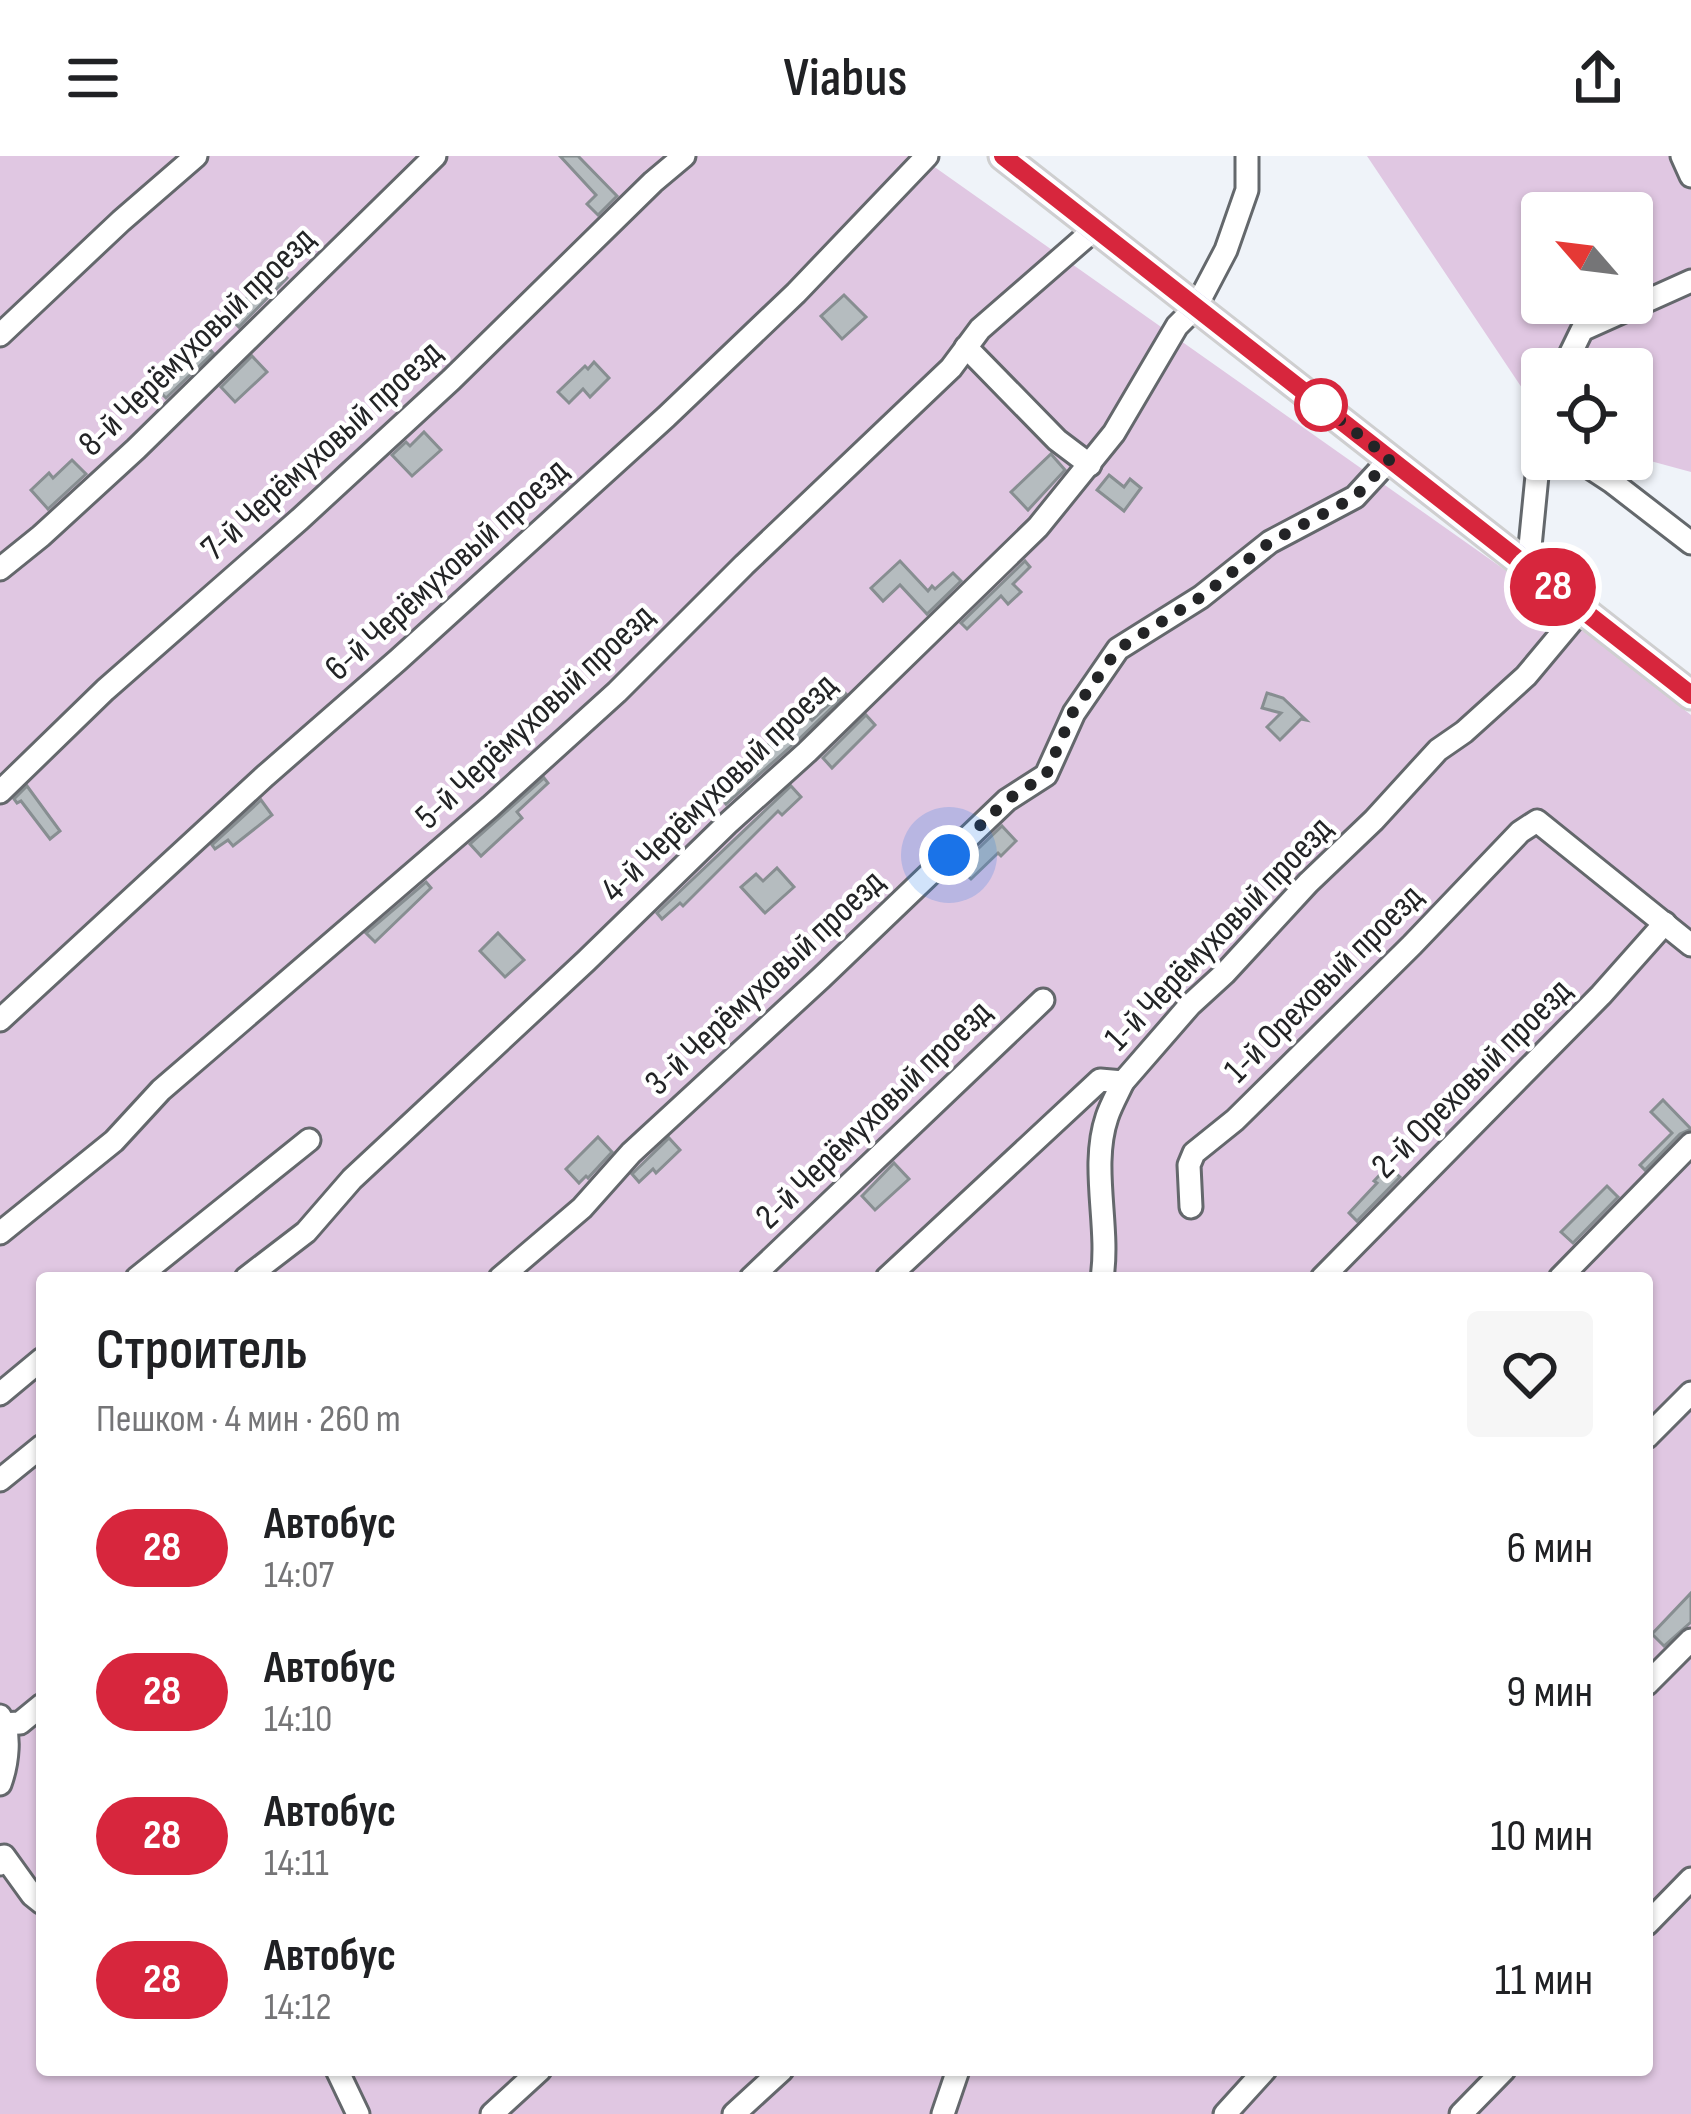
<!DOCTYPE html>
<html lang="ru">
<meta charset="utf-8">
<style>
body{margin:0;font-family:"Sofia Sans Condensed",sans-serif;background:#f6f6f6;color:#202124;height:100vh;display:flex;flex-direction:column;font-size:45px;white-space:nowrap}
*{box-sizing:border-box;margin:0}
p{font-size:39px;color:#757577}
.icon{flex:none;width:66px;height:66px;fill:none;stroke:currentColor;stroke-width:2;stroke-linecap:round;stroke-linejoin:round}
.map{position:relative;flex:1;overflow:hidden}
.drawer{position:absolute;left:36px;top:1116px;width:1617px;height:804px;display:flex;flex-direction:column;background:#fff;border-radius:12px;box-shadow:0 3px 9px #0004}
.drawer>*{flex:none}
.badge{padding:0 24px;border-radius:39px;font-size:42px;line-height:78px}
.needle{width:78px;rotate:298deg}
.buttons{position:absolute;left:1521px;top:36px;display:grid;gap:24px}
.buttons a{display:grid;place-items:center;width:132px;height:132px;border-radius:12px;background:#fff;box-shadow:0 3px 9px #0004;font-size:60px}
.you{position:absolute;width:60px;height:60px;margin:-30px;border:9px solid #fff;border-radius:50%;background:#1a73e8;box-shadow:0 0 0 18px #1a73e833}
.map>.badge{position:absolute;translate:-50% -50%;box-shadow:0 0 0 6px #fff}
.round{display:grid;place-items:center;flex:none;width:126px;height:126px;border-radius:12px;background:#f6f6f6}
.head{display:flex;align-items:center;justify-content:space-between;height:204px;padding:0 60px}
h1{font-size:57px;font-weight:600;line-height:90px}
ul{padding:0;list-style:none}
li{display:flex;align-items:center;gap:36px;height:144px;padding:0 60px}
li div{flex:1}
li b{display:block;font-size:45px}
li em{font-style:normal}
li .badge{min-width:132px;font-weight:700;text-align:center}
header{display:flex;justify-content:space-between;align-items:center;height:156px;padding:0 60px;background:#fff;font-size:54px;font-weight:600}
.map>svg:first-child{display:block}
.green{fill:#e0c7e2;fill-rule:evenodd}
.building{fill:#b5bcbf;stroke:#878e91;stroke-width:3}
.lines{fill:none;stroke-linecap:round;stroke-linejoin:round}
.minor-casing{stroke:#64686c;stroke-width:27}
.major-casing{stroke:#cfcfcf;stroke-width:33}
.minor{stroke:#fff;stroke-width:21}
.major{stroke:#b9afe9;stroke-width:27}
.line-casing{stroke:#fff;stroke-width:27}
.line{stroke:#d7263d;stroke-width:18}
.walk{stroke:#232426;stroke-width:12;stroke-dasharray:0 21.6}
.stop-dot{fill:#fff;stroke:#d7263d;stroke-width:6}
.labels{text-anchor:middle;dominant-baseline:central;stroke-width:9;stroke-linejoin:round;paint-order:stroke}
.street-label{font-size:36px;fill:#232426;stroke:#fff}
</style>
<header><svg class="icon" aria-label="menu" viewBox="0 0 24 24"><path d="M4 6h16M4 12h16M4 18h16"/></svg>Viabus<svg class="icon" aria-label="share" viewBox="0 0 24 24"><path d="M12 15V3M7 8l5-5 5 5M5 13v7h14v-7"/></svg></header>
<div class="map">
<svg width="1691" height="1958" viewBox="0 0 1691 1958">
<rect width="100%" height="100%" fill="#eff3f9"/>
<g class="green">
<path d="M0,0H919L1532,433L1691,559V1958H0ZM42,1122H1647V1914H42Z"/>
<path d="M1367,0H1691V316L1632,300V213H1542V262ZM1542,57H1632V147H1542Z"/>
</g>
<g class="building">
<path d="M560,0H578L617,40L598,59L587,48L596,39Z"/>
<path d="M277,112L287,122L239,171L228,160Z"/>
<path d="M844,139L866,161L842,183L821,160Z"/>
<path d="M201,184L213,197L166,242L157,233Z"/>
<path d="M252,200L267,216L235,246L221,231Z"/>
<path d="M594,206L609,222L590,241L583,233L569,247L558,236L585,210L588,213Z"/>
<path d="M424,276L441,294L412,320L392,299L406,286L410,290Z"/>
<path d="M1051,298L1065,314L1028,354L1011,336Z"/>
<path d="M72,304L86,318L48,353L31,334L49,317L53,322Z"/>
<path d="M1109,319L1124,331L1130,323L1141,332L1124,355L1097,334Z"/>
<path d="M900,405L928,435L932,430L935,433L953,417L961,425L927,458L900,429L883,445L871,432Z"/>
<path d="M1025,405L1030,411L1013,428L1021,436L1008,448L1001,440L967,473L961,467Z"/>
<path d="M843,535L846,538L797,585L726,648L722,643L756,611L751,605L784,574L780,570L800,551L812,564Z"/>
<path d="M1267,537L1283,542L1306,564L1301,563L1280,584L1267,571L1281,557L1262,552Z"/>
<path d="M866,559L875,569L832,612L823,602Z"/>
<path d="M544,622L548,627L517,656L522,662L481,700L470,688Z"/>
<path d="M27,630L60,675L50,683L21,645L17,647L14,643Z"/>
<path d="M791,630L801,641L782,659L778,655L683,750L680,747L662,763L657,757Z"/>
<path d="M261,644L272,659L233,690L228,684L215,693L212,689Z"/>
<path d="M1002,670L1016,685L1001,700L998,697L971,723L959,711Z"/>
<path d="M777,712L794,731L765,757L741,731L756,718L763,725Z"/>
<path d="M426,726L431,732L375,786L366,777Z"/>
<path d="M498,777L524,804L505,821L480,795Z"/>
<path d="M1663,944L1691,973L1680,978L1645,1014L1640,1009L1672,977L1651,956Z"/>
<path d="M598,981L612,996L588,1022L586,1020L579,1027L566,1013Z"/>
<path d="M669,982L680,994L656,1017L653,1013L639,1026L632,1018Z"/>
<path d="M894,1007L909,1023L875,1054L862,1040Z"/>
<path d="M1388,1010L1400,1021L1357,1065L1349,1057L1377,1027L1374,1025Z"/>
<path d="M1607,1030L1618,1041L1573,1087L1561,1076Z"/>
<path d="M1691,1437V1466L1664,1490L1652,1478Z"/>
</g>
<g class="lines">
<g class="minor-casing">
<g id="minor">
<path d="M1682,0L1691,20"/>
<path d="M0,179L121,65L196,0"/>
<path d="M966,191L1057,284L1090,309"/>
<path d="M1563,213L1582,174L1691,125"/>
<path d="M1542,254L1539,265L1542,280"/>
<path d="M1577,303L1612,326L1691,387"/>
<path d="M1528,411L1541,279"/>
<path d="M0,413L41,380L136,293L435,0"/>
<path d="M0,636L105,534L300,363L451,224L653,26L684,0"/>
<path d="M0,864L265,620L398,504L666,261L796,137L927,0"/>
<path d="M1191,1051L1189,1009L1194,997L1235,964L1412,789L1520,676L1537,665L1691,789"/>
<path d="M0,1077L114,985L161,934L490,651L617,536L744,409L951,212L980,173L1096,72"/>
<path d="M137,1122L309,984"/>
<path d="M246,1122L306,1076L352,1023L586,805L727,668L807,596L1038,371L1114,277L1177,170L1196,151L1226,94L1247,34V0"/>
<path d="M500,1122L582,1052L631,997L821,822L1007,644L1046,619L1074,557L1118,493L1201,441L1270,386L1355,341L1390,303"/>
<path d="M751,1122L1043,844"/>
<path d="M887,1122L1100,924L1123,926L1190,849L1225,817L1308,727L1374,664L1438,594L1464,576L1526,520L1582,453"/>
<path d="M1102,1122C1110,1070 1090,1011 1107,961C1111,949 1118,937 1123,926"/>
<path d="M1322,1122L1601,839L1665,767"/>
<path d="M1560,1122L1691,988"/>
<path d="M0,1238L42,1203"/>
<path d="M1647,1281L1691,1237"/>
<path d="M0,1324L42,1290"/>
<path d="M1647,1528L1691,1484"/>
<path d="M0,1560C12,1576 7,1609 0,1628"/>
<path d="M0,1568L20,1567L42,1549"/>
<path d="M0,1708L4,1700L32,1739L42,1747"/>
<path d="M1647,1768L1691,1723"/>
<path d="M337,1914L358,1958"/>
<path d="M492,1958L540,1914"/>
<path d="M734,1958L782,1914"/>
<path d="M943,1958L958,1914"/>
<path d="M1225,1958L1265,1914"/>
<path d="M1461,1958L1504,1914"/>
</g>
</g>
<g class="major-casing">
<path id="major" d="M1003,0L1691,539"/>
</g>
<use href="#minor" class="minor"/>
<use href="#major" class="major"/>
</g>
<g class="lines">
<g class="line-casing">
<path id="line" d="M1003,0L1691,539"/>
</g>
<use href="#line" class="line"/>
<path class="walk" d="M949,699L1007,644L1046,619L1073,556L1118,493L1201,441L1270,386L1355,341L1390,303L1321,249"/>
</g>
<circle class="stop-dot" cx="1321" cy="249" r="24"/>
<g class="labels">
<g class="street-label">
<text transform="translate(197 186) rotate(-44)">8-й Черёмуховый проезд</text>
<text transform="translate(322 295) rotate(-42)">7-й Черёмуховый проезд</text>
<text transform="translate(447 414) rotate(-42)">6-й Черёмуховый проезд</text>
<text transform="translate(535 561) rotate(-43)">5-й Черёмуховый проезд</text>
<text transform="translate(719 632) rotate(-44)">4-й Черёмуховый проезд</text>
<text transform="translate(1219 778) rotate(-46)">1-й Черёмуховый проезд</text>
<text transform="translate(765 827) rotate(-43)">3-й Черёмуховый проезд</text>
<text transform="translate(1324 828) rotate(-45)">1-й Ореховый проезд</text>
<text transform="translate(1472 923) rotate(-45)">2-й Ореховый проезд</text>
<text transform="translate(874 959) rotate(-44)">2-й Черёмуховый проезд</text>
</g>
</g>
</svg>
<div class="buttons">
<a><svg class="needle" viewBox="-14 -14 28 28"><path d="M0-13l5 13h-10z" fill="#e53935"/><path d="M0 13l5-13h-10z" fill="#757577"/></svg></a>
<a><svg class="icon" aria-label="locate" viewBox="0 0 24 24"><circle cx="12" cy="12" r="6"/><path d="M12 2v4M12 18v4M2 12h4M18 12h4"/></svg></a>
</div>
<div class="you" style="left:949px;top:699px"></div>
<b class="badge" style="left:1553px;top:431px;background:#d7263d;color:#fff">28</b>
<section class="drawer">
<div class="head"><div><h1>Строитель</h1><p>Пешком · 4 мин · 260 m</p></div><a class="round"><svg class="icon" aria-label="heart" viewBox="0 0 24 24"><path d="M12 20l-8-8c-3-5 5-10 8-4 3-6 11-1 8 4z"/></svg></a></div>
<ul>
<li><span class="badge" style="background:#d7263d;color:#fff">28</span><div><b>Автобус</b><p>14:07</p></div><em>6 мин</em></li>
<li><span class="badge" style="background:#d7263d;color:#fff">28</span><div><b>Автобус</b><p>14:10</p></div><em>9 мин</em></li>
<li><span class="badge" style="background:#d7263d;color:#fff">28</span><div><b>Автобус</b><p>14:11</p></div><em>10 мин</em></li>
<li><span class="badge" style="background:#d7263d;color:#fff">28</span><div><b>Автобус</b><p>14:12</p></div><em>11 мин</em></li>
</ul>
</section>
</div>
